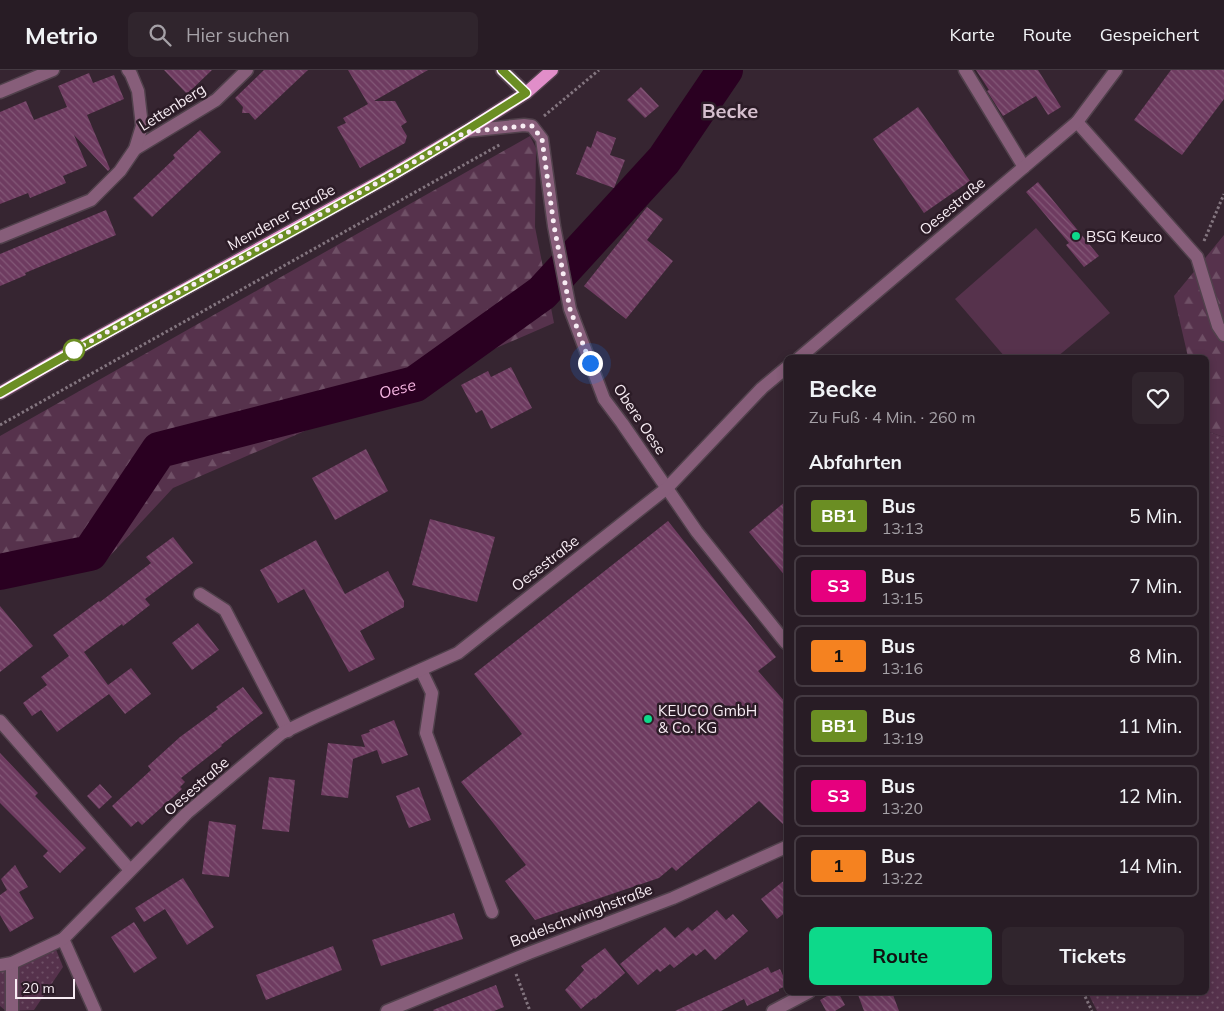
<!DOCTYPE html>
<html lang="de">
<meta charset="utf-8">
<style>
body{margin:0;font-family:Mulish,sans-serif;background:#30252d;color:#f1f3f6;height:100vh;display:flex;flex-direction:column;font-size:19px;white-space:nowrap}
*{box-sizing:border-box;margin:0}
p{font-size:16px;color:#a5a1a7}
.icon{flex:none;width:28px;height:28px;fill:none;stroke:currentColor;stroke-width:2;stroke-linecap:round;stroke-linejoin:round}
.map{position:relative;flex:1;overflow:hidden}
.side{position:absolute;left:784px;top:285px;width:425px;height:640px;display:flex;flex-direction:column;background:#281c25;border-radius:8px;box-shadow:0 2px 8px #0003,0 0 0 1px #443a42}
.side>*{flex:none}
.badge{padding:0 10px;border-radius:4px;font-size:18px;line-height:32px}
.scale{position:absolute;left:15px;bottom:12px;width:60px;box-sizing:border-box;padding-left:5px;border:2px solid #f8edf4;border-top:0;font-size:14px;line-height:18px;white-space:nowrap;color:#f8edf4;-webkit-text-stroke:4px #2c1c27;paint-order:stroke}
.you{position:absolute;width:25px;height:25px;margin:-12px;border:4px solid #fff;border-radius:50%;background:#1a73e8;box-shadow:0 0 0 8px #1a73e833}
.map>.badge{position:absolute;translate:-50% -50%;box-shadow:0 0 0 2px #fff}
h2{padding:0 25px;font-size:19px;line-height:45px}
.round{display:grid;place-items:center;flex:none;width:52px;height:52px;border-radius:8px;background:#30252d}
.overview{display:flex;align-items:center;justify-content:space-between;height:85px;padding:0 25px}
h1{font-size:24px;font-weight:700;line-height:38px}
.primary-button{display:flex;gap:10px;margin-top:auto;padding:10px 25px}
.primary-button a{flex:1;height:58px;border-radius:8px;background:#0dd98a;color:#111;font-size:20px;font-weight:700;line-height:58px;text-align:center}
.primary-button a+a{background:#30252d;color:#f1f3f6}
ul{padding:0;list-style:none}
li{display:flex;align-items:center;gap:15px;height:62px;margin:0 10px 8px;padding:0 15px;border:2px solid #443a42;border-radius:8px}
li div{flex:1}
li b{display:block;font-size:19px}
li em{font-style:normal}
li .badge{min-width:55px;font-weight:700;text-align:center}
header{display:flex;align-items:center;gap:30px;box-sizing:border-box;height:70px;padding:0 25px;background:#281c25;border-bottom:1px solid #443a42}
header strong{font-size:24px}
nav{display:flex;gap:28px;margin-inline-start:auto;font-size:18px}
.search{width:350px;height:45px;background:#30252d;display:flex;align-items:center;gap:12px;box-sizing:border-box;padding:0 18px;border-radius:8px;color:#a5a1a7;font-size:19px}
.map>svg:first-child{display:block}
.grass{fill:url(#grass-dots)}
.forest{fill:url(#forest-firs)}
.park{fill:#56324c}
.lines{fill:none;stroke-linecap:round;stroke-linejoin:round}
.river{stroke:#2a0021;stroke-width:36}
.building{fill:url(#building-back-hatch)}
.minor-casing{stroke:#51414c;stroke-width:15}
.major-casing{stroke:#51414c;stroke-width:15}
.path{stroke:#83757f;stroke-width:3;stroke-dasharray:2.5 2.5;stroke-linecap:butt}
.minor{stroke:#875e7a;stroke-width:12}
.major{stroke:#e18ec9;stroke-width:12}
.line-casing{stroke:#fff;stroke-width:11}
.line{stroke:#6b8e23;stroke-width:8}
.walk{stroke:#f8edf4;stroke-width:5;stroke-dasharray:0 9}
.poi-dot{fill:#0dd98a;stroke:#2c1c27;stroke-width:2}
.stop-dot{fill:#fff;stroke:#6b8e23;stroke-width:2.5}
.labels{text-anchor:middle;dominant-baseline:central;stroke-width:5;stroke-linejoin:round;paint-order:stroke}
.street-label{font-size:15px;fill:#f8edf4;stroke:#2c1c27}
.poi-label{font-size:15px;fill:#f8edf4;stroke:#2c1c27;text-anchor:start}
.water-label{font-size:16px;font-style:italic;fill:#f7b6e3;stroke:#2c1c27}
.district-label{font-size:20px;font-weight:bold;fill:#d6bfce;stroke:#2c1c27}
</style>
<header>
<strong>Metrio</strong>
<div class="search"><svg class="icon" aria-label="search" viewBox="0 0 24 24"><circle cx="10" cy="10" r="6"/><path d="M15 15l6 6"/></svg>Hier suchen</div>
<nav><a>Karte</a><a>Route</a><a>Gespeichert</a></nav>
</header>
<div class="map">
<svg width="1224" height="941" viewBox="0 0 1224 941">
<defs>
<pattern id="grass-dots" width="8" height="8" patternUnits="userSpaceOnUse" patternTransform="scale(1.25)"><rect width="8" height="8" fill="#56324c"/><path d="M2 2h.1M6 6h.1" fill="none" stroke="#6f5066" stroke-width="1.8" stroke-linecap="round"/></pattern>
<pattern id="forest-firs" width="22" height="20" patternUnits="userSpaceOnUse" patternTransform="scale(1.25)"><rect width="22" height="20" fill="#56324c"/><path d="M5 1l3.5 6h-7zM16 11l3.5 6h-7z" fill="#6f5066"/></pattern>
<pattern id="building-back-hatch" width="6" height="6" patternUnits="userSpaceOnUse" patternTransform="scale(1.25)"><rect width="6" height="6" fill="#6e3b60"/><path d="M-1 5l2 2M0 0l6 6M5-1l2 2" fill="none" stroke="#835877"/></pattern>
</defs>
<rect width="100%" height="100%" fill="#362531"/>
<g class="grass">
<path d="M1206,361L1224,367V941H1097L1088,923L1206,922Z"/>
<path d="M55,877L63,897L34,940L6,941L0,936V899Z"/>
</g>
<g class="forest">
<path d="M530,66L536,78L535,157L554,253L173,418L107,489L12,516L0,489V366Z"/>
<path d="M1224,165V367L1206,361V288L1188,287L1174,226Z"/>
</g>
<path class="park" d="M1036,158L1110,243L1057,287H1005L955,229Z"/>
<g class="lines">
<path class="river" id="s1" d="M0,502L90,483L159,380L415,314L542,223L664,90L725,0"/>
</g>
<g class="building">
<path d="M164,0H212L187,24Z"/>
<path d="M264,0H308L255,50L249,43H242L243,37L235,28Z"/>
<path d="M348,0H428L374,31H395L407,52L401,56L407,66L405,73L360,98L337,57L346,53L343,48L368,34Z"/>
<path d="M976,0H1038L1061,37L1048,45L1036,26L1003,46L987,21L989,20Z"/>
<path d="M1171,0H1224V29L1182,85L1134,50Z"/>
<path d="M89,3L93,13L114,5L124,29L87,45L110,99L108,101L74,65L87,96L63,106L66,113L30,128L28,123L0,134V42L26,31L34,50L67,37L58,16Z"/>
<path d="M641,17L659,36L645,48L627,30Z"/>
<path d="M918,37L970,111L924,143L873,69Z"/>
<path d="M200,60L221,82L152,147L133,128L175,88L173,85Z"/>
<path d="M597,61L616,68L610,85L625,90L614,118L576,104L587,76L591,78Z"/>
<path d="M1038,112L1099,186L1084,197L1066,175L1069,173L1026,122Z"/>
<path d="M647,137L663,149L647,170L673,191L626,249L584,216Z"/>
<path d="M106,140L116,165L25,203L26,205L0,216V184Z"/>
<path d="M511,297L532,338L491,359L482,340L476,343L461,315L488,301L491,307Z"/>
<path d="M366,379L388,421L335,450L312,408Z"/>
<path d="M786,431V507L749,462Z"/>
<path d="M430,449L495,467L477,532L412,515Z"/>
<path d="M668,451L776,587L758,601L786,633V757L759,731L676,801L672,797L659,808L535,850L505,811L526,795L461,712L522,664L474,604Z"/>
<path d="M173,467L193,493L145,529L150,535L123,556L122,554L84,582L108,615L131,598L151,624L125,644L109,624L57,662L41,640L32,646L23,633L47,615L41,607L69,586L53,565L99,531L100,532L151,493L146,487Z"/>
<path d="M316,470L345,524L388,501L404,531V537L360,561L375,589L349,602L304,519L278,533L260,500Z"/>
<path d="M0,536L33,576L0,602Z"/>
<path d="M198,553L219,580L192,600L172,573Z"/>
<path d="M243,617L263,643L221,675L222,676L181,708L185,712L180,717L182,719L142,755L138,751L131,757L112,736L151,700L148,696L180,667L218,639L216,637Z"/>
<path d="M394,650L408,685L382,694L377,680L353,689L348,728L321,725L328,673L365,677L361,665L370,662L369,660Z"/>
<path d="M0,683L38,723L35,726L86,778L60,803L43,786L48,781L0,733Z"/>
<path d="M269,707L295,710L289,762L262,759Z"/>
<path d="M100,714L112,727L99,739L87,726Z"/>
<path d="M419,717L431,750L409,758L396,726Z"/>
<path d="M209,751L236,755L229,807L202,804Z"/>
<path d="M15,795L28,817L19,822L34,848L10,862L0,845V825L7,820L1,809Z"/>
<path d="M183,808L214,857L187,875L165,839L144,852L135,838Z"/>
<path d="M786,809V842L777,849L761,829Z"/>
<path d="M717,840L726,850L733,844L748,861L715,890L705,879L696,886L693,883L674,898L670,894L660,902L657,899L638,915L620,894L665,857L675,868L688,857L692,861Z"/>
<path d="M454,843L463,869L381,896L372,870Z"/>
<path d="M134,852L157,888L134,903L111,867Z"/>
<path d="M333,876L342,900L266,930L256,905Z"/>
<path d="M605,878L625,903L595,929L594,928L581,939L565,920L584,900L581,896Z"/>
<path d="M768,897L771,903L780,899L786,912V916L779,919V921L747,936L744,929L721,941H675Z"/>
<path d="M496,915L504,937L494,941H434L433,940Z"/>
<path d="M834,922H838L845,935L835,941H826L820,930Z"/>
<path d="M857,922H892L899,941H864Z"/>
</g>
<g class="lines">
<g class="minor-casing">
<g id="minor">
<path d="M502,0L526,23"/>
<path d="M965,0L1024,97"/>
<path d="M0,22L53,0"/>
<path d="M1077,52L1197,187L1218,256L1224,265"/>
<path d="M466,61L524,55L532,56L542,69L554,156L570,239L604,329L622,353L697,462L786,573"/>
<path d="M135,79L216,30L247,0"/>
<path d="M0,167L91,130L120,101L135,79L142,56L138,21L131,4L128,0"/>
<path d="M799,288L1077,52L1116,0"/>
<path d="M200,524L225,540L288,661"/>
<path d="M421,600L432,623L426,663L492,842"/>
<path d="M0,651L130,800"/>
<path d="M63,869L95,941"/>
<path d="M12,893V941"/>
<path d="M0,895L12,893L63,869L187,743L282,663L315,647L458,583L667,418L762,318L786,298"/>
<path d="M387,941L529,883L673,828L786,777"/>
<path d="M773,941L809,922"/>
</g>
</g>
<g class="major-casing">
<path id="major" d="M0,323L71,282L388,107L466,61L526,23L552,0"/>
</g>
<g class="path">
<path d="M544,46L599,0"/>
<path d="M1204,171L1224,124"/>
<path d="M0,355L501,74"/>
<path d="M516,904L530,941"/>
<path d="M1083,922L1092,941"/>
</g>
<use href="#minor" class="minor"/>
<use href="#major" class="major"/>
</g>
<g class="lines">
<g class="line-casing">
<path id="line" d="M0,323C128,249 259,181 387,108C435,81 480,52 526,23L502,0"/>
</g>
<use href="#line" class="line"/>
<path class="walk" d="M74,280L71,282L388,107L466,62L524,56H532L542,69L554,156L570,239L590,293"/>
</g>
<g class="poi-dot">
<circle cx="1076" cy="166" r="5"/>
<circle cx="648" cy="649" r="5"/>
</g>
<circle class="stop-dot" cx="74" cy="280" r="10"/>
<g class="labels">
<g class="street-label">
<text transform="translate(172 37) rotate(-32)">Lettenberg</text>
<text transform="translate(952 136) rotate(-40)">Oesestraße</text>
<text transform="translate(281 147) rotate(-29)">Mendener Straße</text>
<text transform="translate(640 349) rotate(56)">Obere Oese</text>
<text transform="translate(545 493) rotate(-38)">Oesestraße</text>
<text transform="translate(196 716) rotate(-41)">Oesestraße</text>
<text transform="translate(581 845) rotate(-21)">Bodelschwinghstraße</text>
</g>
<g class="poi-label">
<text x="1086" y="166">BSG Keuco</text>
<text x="658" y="640">KEUCO GmbH<tspan x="658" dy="17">&amp; Co. KG</tspan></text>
</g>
<g class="water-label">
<text stroke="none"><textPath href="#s1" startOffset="462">Oese</textPath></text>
</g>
<g class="district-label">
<text x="730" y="40">Becke</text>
</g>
</g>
</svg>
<div class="scale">20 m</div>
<div class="you" style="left:590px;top:293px"></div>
<section class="side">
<div class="overview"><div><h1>Becke</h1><p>Zu Fuß · 4 Min. · 260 m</p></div><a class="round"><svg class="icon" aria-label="heart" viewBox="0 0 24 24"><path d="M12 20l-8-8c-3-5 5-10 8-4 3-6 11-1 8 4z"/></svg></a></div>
<h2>Abfahrten</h2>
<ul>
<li><span class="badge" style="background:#6b8e23;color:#fff">BB1</span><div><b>Bus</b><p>13:13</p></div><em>5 Min.</em></li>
<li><span class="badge" style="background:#e6007e;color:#fff">S3</span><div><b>Bus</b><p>13:15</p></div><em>7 Min.</em></li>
<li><span class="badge" style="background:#f58220;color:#111">1</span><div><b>Bus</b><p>13:16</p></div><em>8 Min.</em></li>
<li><span class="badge" style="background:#6b8e23;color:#fff">BB1</span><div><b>Bus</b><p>13:19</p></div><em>11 Min.</em></li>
<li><span class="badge" style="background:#e6007e;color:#fff">S3</span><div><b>Bus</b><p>13:20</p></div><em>12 Min.</em></li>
<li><span class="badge" style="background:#f58220;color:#111">1</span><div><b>Bus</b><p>13:22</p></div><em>14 Min.</em></li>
</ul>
<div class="primary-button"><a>Route</a><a>Tickets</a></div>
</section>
</div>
